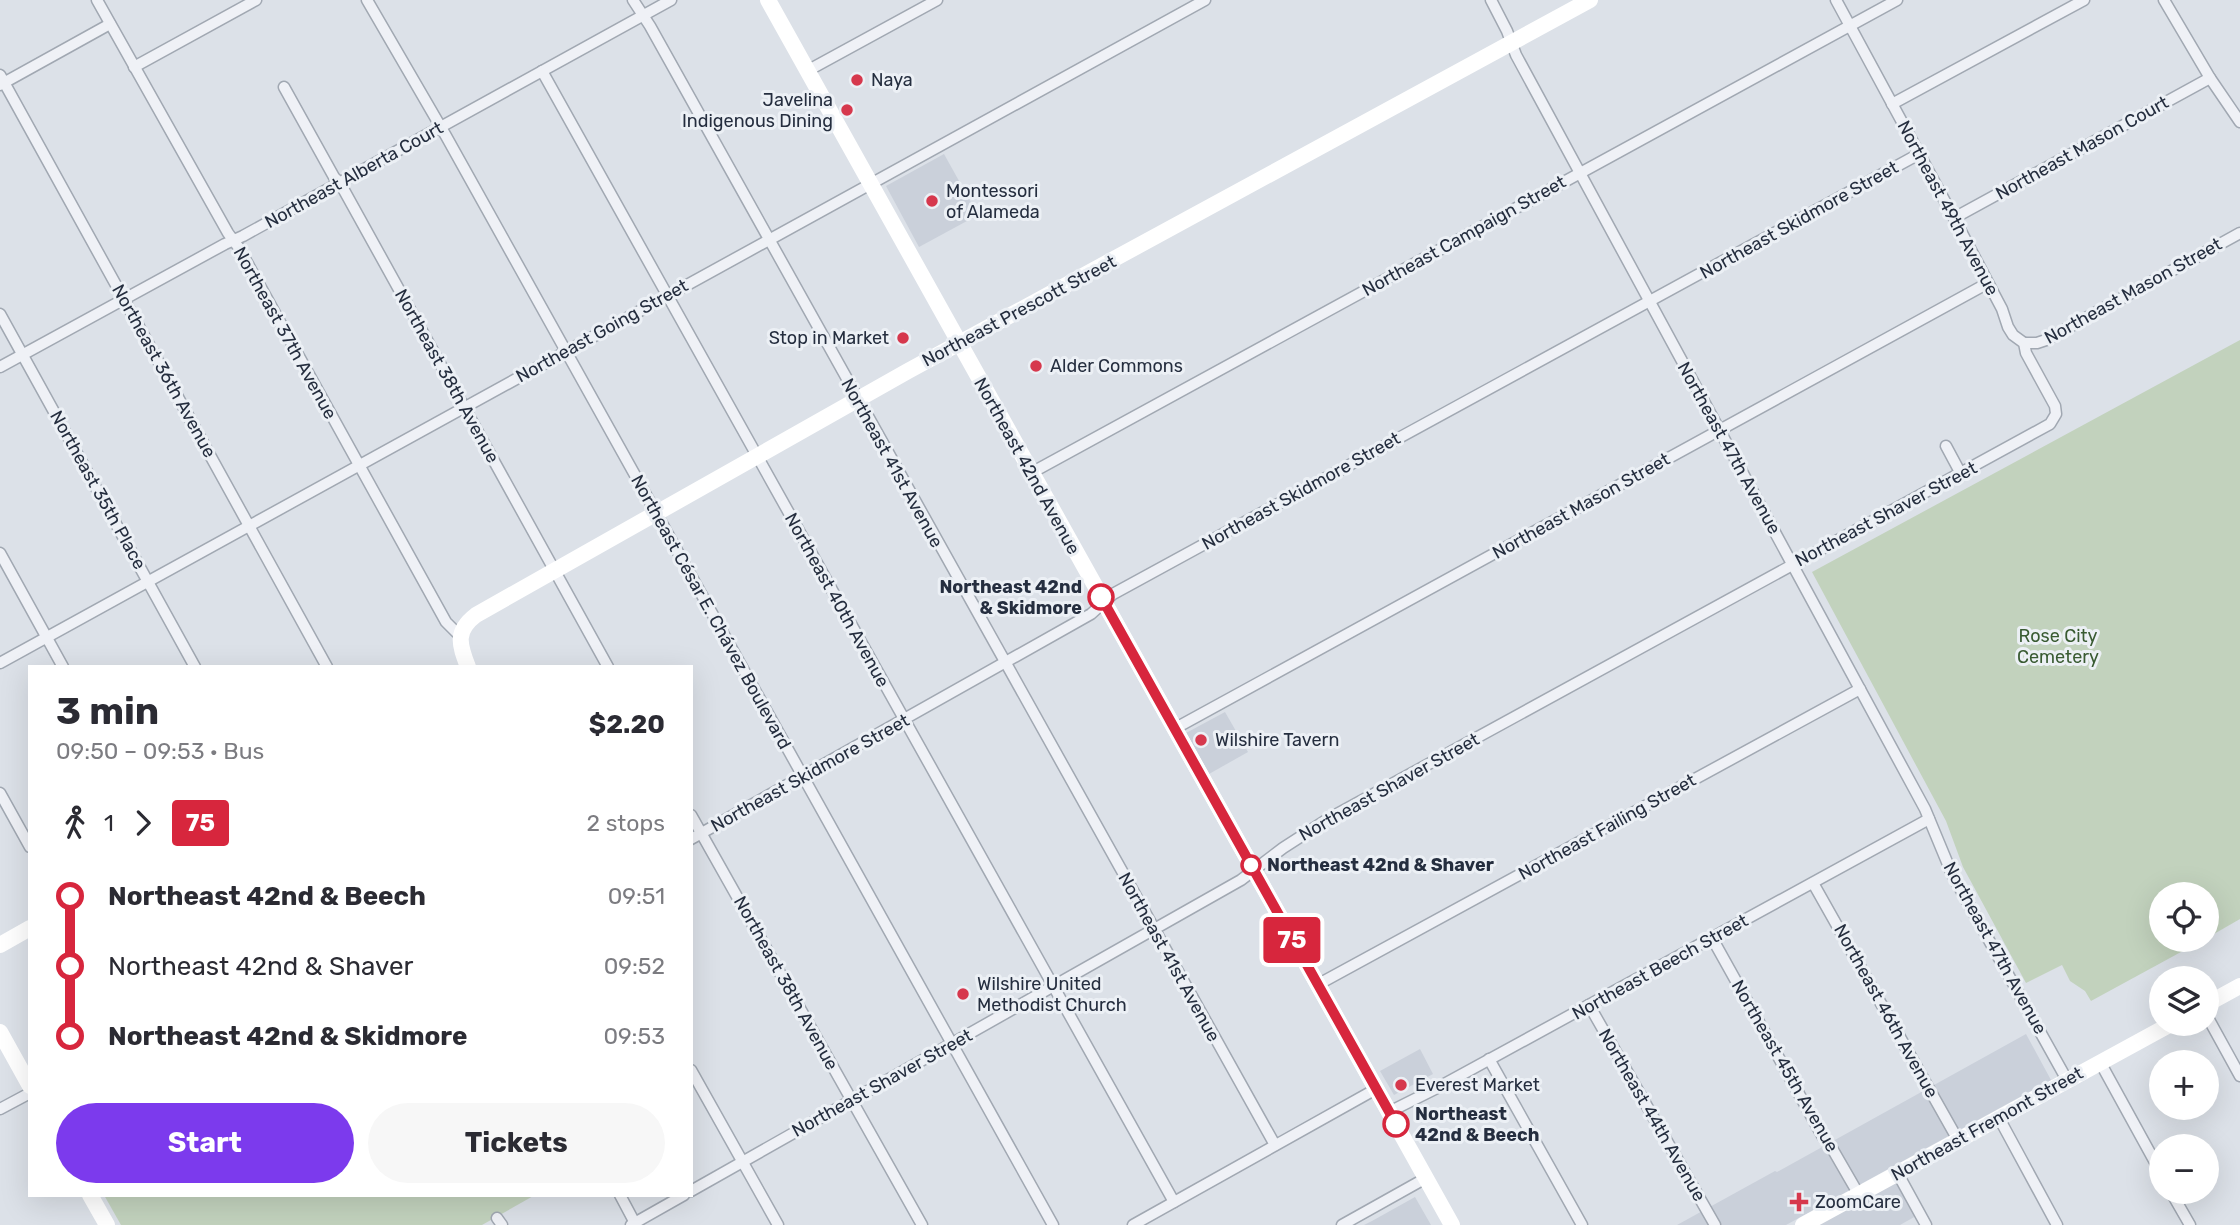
<!DOCTYPE html>
<meta charset="utf-8">
<style>
body{margin:0;font-family:Rubik,sans-serif;background:#f7f7f7;color:#2b2b33;height:100vh;display:flex;flex-direction:column;font-size:26px;white-space:nowrap}
*{box-sizing:border-box;margin:0}
p{font-size:23px;color:#7c7c81}
.icon{flex:none;width:38px;height:38px;fill:none;stroke:currentColor;stroke-width:2;stroke-linecap:round;stroke-linejoin:round}
.map{position:relative;flex:1;overflow:hidden}
.side{position:absolute;left:28px;top:665px;width:665px;height:532px;display:flex;flex-direction:column;background:#fff;border-radius:0px;box-shadow:0 7px 28px #0002}
.side>*{flex:none}
.badge{padding:0 14px;border-radius:5px;font-size:24px;line-height:46px}
.buttons{position:absolute;left:2149px;top:882px;display:grid;gap:14px}
.buttons a{display:grid;place-items:center;width:70px;height:70px;border-radius:50%;background:#fff;box-shadow:0 7px 28px #0002;font-size:35px}
.map>.badge{position:absolute;translate:-50% -50%;box-shadow:0 0 0 4px #fff}
.legs{display:flex;align-items:center;gap:10px;height:77px;padding:0 28px;font-size:23px}
.legs p{margin-inline-start:auto}
.summary{display:flex;align-items:center;justify-content:space-between;height:119px;padding:0 28px}
h1{font-size:38px;font-weight:700;line-height:52px}
.cta{display:flex;gap:14px;margin-top:auto;padding:14px 28px}
.cta a{flex:1;height:80px;border-radius:42px;background:#7c3aed;color:#fff;font-size:28px;font-weight:700;line-height:80px;text-align:center}
.cta a+a{background:#f7f7f7;color:#2b2b33}
ul{padding:0 28px;list-style:none}
li{display:flex;align-items:center;gap:24px;height:70px;font-size:26px}
li i{display:grid;place-items:center;width:10px;height:100%;margin:0 9px;background:currentColor}
li i::after{content:'';width:18px;height:18px;margin:-9px;border:5px solid;border-radius:50%;background:#fff}
li p{margin-inline-start:auto}
li:first-child i{background:linear-gradient(#0000 50%,currentColor 0)}
li:last-child i{background:linear-gradient(currentColor 50%,#0000 0)}
.map>svg:first-child{display:block}
.built{fill:#cad0da}
.green{fill:#c2d2bd}
.lines{fill:none;stroke-linecap:round;stroke-linejoin:round}
.street-casing{stroke:#a1a8b2;stroke-width:13}
.street{stroke:#eff1f6;stroke-width:10}
.secondary{stroke:#fff;stroke-width:16}
.line-1-casing{stroke:#fff;stroke-width:16}
.line-1{stroke:#d7263d;stroke-width:10}
.poi-dot{fill:#d6384d;stroke:#ecf0f5;stroke-width:2.5}
.stop-1-dot{fill:#fff;stroke:#d7263d;stroke-width:3.5}
.labels{text-anchor:middle;dominant-baseline:central;stroke-width:6;stroke-linejoin:round;paint-order:stroke}
.poi-label{font-size:18px;fill:#252e3f;stroke:#ecf0f5;text-anchor:start}
.street-label{font-size:18px;fill:#252e3f;stroke:#ecf0f5}
.stop-label{font-size:18px;font-weight:bold;fill:#252e3f;stroke:#ecf0f5;text-anchor:start}
.park-label{font-size:18px;fill:#395b32;stroke:#ecf0f5}
</style>
<div class="map">
<svg width="2240" height="1225" viewBox="0 0 2240 1225">
<rect width="100%" height="100%" fill="#dce1e8"/>
<g class="built">
<path d="M944,154L978,215L919,247L886,186Z"/>
<path d="M1225,712L1248,752L1209,774L1186,733Z"/>
<path d="M2026,1034L2051,1080L1786,1225H1677L1775,1171L1777,1172Z"/>
<path d="M1420,1049L1433,1074L1394,1095L1380,1071Z"/>
<path d="M1896,1180L1916,1216L1900,1225H1814Z"/>
<path d="M1415,1197L1431,1225H1364L1372,1221Z"/>
</g>
<g class="green">
<path d="M2240,340V919L2207,938V894H2161V940H2203L2091,1001L2085,991L2070,981L2062,965L2026,983L1963,867L1946,821L1812,572Z"/>
<path d="M104,1195H535L482,1225H121Z"/>
</g>
<g class="lines">
<g class="street-casing">
<g id="street">
<path d="M97,0L228,233L239,248L446,622L461,637"/>
<path d="M367,0L446,136L1053,1225"/>
<path d="M633,0L650,26L1275,1145"/>
<path d="M1491,0L1507,31L1516,55L1925,809L1952,874L2067,1080"/>
<path d="M2164,0L2210,78L2240,122"/>
<path d="M134,67L256,0"/>
<path d="M542,71L1174,1202"/>
<path d="M807,71L937,0"/>
<path d="M0,75L327,667"/>
<path d="M0,85L110,24"/>
<path d="M284,87L334,177L340,183L608,667"/>
<path d="M1892,104L2084,0"/>
<path d="M1954,218L2210,78"/>
<path d="M0,314L195,667"/>
<path d="M2024,343H2037L2046,340L2240,233"/>
<path d="M0,367L225,244L243,236L671,0"/>
<path d="M1946,446L1961,474"/>
<path d="M1031,473L1897,0"/>
<path d="M0,553L63,667"/>
<path d="M0,663L1205,0"/>
<path d="M1174,729L1988,283"/>
<path d="M0,793L30,847"/>
<path d="M691,815L922,1225"/>
<path d="M691,839L1091,614L1113,594L1919,154"/>
<path d="M1813,883L1958,1140"/>
<path d="M1712,938L1823,1137L1833,1150L1859,1195"/>
<path d="M1317,985L1860,689"/>
<path d="M1589,1005L1715,1225"/>
<path d="M2207,1016L2240,1076"/>
<path d="M1489,1059L1582,1225"/>
<path d="M2100,1062L2161,1173"/>
<path d="M691,1070L778,1225"/>
<path d="M0,1109L30,1093"/>
<path d="M1389,1112L1439,1087L1929,819"/>
<path d="M1999,1118L2057,1225"/>
<path d="M1898,1174L1926,1225"/>
<path d="M691,1191L1241,880L1283,848L1328,819L2050,424L2056,414L2055,406L2026,353L2024,343L2013,335L2008,327L2002,309L1954,218L1836,0"/>
<path d="M2171,1192L2190,1225"/>
<path d="M620,1195L636,1225"/>
<path d="M497,1218L502,1225"/>
<path d="M631,1225L684,1195"/>
<path d="M1133,1225L1376,1089"/>
<path d="M1342,1225L1426,1178"/>
</g>
</g>
<use href="#street" class="street"/>
<g class="secondary">
<path d="M768,0L1452,1225"/>
<path d="M468,667C459,644 455,631 476,615L908,371L1590,0"/>
<path d="M0,945L30,928"/>
<path d="M2207,1004L2240,986"/>
<path d="M0,1032L30,1086"/>
<path d="M90,1195L107,1225"/>
<path d="M1803,1225L2171,1024"/>
</g>
</g>
<g class="lines">
<g class="line-1-casing">
<path id="line-1" d="M1101,597L1396,1124"/>
</g>
<use href="#line-1" class="line-1"/>
</g>
<g class="poi-dot">
<circle cx="857" cy="80" r="7"/>
<circle cx="847" cy="110" r="7"/>
<circle cx="932" cy="201" r="7"/>
<circle cx="903" cy="338" r="7"/>
<circle cx="1036" cy="366" r="7"/>
<circle cx="1201" cy="740" r="7"/>
<circle cx="963" cy="994" r="7"/>
<circle cx="1401" cy="1085" r="7"/>
<path d="M1795.5 1191.5h7v7h7v7h-7v7h-7v-7h-7v-7h7z"/>
</g>
<g class="stop-1-dot">
<circle cx="1101" cy="597" r="12"/>
<circle cx="1251" cy="865" r="9"/>
<circle cx="1396" cy="1124" r="12"/>
</g>
<g class="labels">
<g class="poi-label">
<text x="871" y="80">Naya</text>
<text x="833" y="100" text-anchor="end">Javelina<tspan x="833" dy="21">Indigenous Dining</tspan></text>
<text x="946" y="191">Montessori<tspan x="946" dy="21">of Alameda</tspan></text>
<text x="889" y="338" text-anchor="end">Stop in Market</text>
<text x="1050" y="366">Alder Commons</text>
<text x="1215" y="740">Wilshire Tavern</text>
<text x="977" y="984">Wilshire United<tspan x="977" dy="21">Methodist Church</tspan></text>
<text x="1415" y="1085">Everest Market</text>
<text x="1815" y="1202">ZoomCare</text>
</g>
<g class="street-label">
<text transform="translate(2082 148) rotate(-29)">Northeast Mason Court</text>
<text transform="translate(354 175) rotate(-29)">Northeast Alberta Court</text>
<text transform="translate(1948 208) rotate(62)">Northeast 49th Avenue</text>
<text transform="translate(1799 220) rotate(-29)">Northeast Skidmore Street</text>
<text transform="translate(1464 236) rotate(-29)">Northeast Campaign Street</text>
<text transform="translate(2133 291) rotate(-29)">Northeast Mason Street</text>
<text transform="translate(1019 311) rotate(-28)">Northeast Prescott Street</text>
<text transform="translate(602 331) rotate(-29)">Northeast Going Street</text>
<text transform="translate(285 333) rotate(61)">Northeast 37th Avenue</text>
<text transform="translate(164 371) rotate(61)">Northeast 36th Avenue</text>
<text transform="translate(447 376) rotate(61)">Northeast 38th Avenue</text>
<text transform="translate(1729 448) rotate(61)">Northeast 47th Avenue</text>
<text transform="translate(892 463) rotate(61)">Northeast 41st Avenue</text>
<text transform="translate(1027 466) rotate(61)">Northeast 42nd Avenue</text>
<text transform="translate(98 490) rotate(61)">Northeast 35th Place</text>
<text transform="translate(1301 491) rotate(-29)">Northeast Skidmore Street</text>
<text transform="translate(1581 506) rotate(-29)">Northeast Mason Street</text>
<text transform="translate(1886 514) rotate(-28)">Northeast Shaver Street</text>
<text transform="translate(837 600) rotate(61)">Northeast 40th Avenue</text>
<text transform="translate(711 612) rotate(61)">Northeast César E. Chávez Boulevard</text>
<text transform="translate(810 773) rotate(-29)">Northeast Skidmore Street</text>
<text transform="translate(1389 787) rotate(-29)">Northeast Shaver Street</text>
<text transform="translate(1607 827) rotate(-29)">Northeast Failing Street</text>
<text transform="translate(1995 948) rotate(61)">Northeast 47th Avenue</text>
<text transform="translate(1169 957) rotate(61)">Northeast 41st Avenue</text>
<text transform="translate(1660 967) rotate(-29)">Northeast Beech Street</text>
<text transform="translate(786 983) rotate(61)">Northeast 38th Avenue</text>
<text transform="translate(1886 1011) rotate(61)">Northeast 46th Avenue</text>
<text transform="translate(1785 1066) rotate(60)">Northeast 45th Avenue</text>
<text transform="translate(882 1083) rotate(-29)">Northeast Shaver Street</text>
<text transform="translate(1652 1115) rotate(60)">Northeast 44th Avenue</text>
<text transform="translate(1987 1124) rotate(-29)">Northeast Fremont Street</text>
</g>
<g class="stop-label">
<text x="1082" y="587" text-anchor="end">Northeast 42nd<tspan x="1082" dy="21">&amp; Skidmore</tspan></text>
<text x="1267" y="865">Northeast 42nd &amp; Shaver</text>
<text x="1415" y="1114">Northeast<tspan x="1415" dy="21">42nd &amp; Beech</tspan></text>
</g>
<g class="park-label">
<text x="2058" y="636">Rose City<tspan x="2058" dy="21">Cemetery</tspan></text>
</g>
</g>
</svg>
<div class="buttons">
<a><svg class="icon" aria-label="locate" viewBox="0 0 24 24"><circle cx="12" cy="12" r="6"/><path d="M12 2v4M12 18v4M2 12h4M18 12h4"/></svg></a>
<a><svg class="icon" aria-label="layers" viewBox="0 0 24 24"><path d="M12 4l9 5-9 5-9-5zM3 14l9 5 9-5"/></svg></a>
<a>+</a>
<a>−</a>
</div>
<b class="badge" style="left:1292px;top:940px;background:#d7263d;color:#fff">75</b>
<section class="side">
<div class="summary"><div><h1>3 min</h1><p>09:50 – 09:53 · Bus</p></div><b>$2.20</b></div>
<div class="legs"><svg class="icon" aria-label="walk" viewBox="0 0 24 24"><circle cx="13" cy="4" r="2"/><path d="M13 8l-2 6 4 7M11 14l-3 7M7 12l3-4h3l4 4"/></svg>1<svg class="icon" aria-label="forward" viewBox="0 0 24 24"><path d="M9 5l7 7-7 7"/></svg><b class="badge" style="background:#d7263d;color:#fff">75</b><p>2 stops</p></div>
<ul>
<li><i style="color:#d7263d"></i><b>Northeast 42nd &amp; Beech</b><p>09:51</p></li>
<li><i style="color:#d7263d"></i><span>Northeast 42nd &amp; Shaver</span><p>09:52</p></li>
<li><i style="color:#d7263d"></i><b>Northeast 42nd &amp; Skidmore</b><p>09:53</p></li>
</ul>
<div class="cta"><a>Start</a><a>Tickets</a></div>
</section>
</div>
